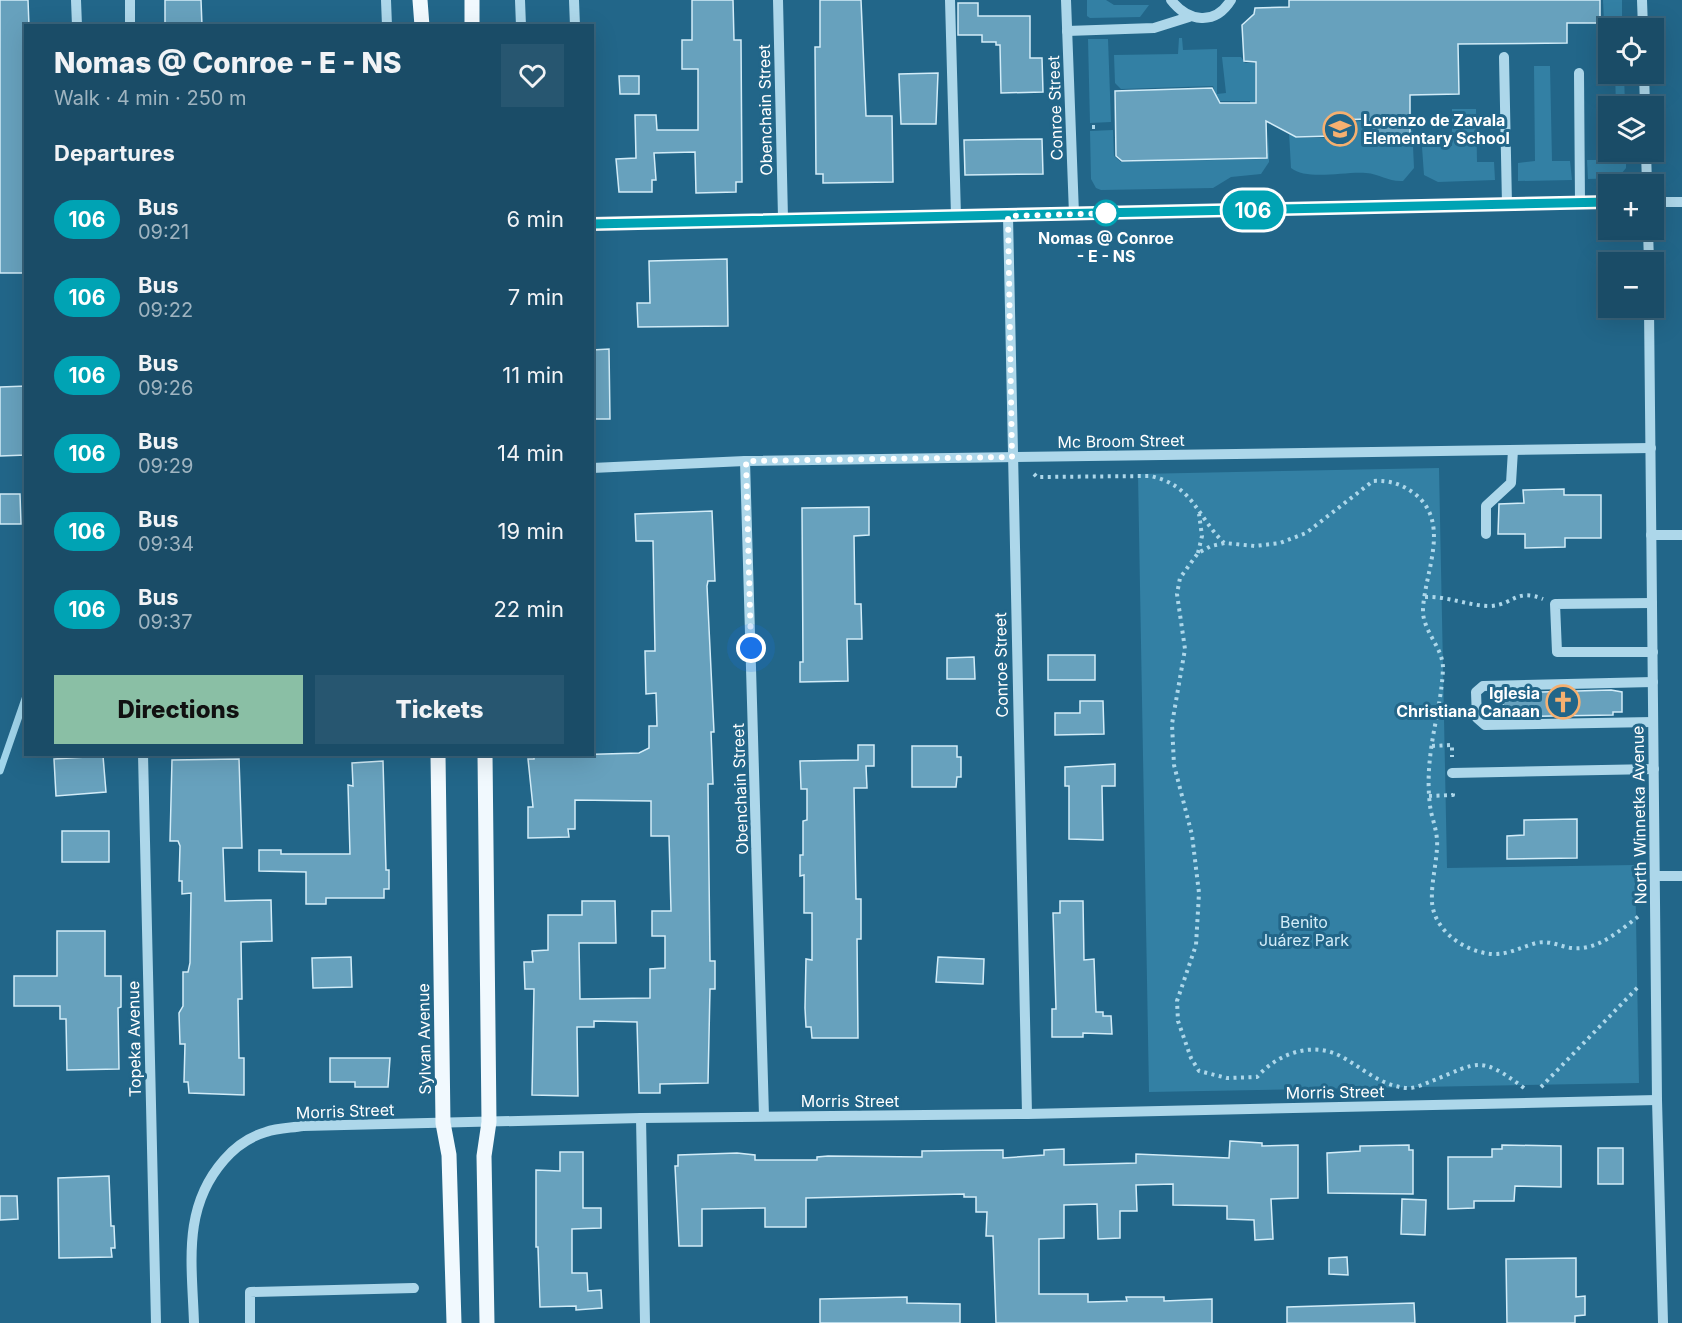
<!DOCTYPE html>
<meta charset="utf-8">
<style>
body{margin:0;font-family:Inter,sans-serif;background:#275670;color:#f1f3f6;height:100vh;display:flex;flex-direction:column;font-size:22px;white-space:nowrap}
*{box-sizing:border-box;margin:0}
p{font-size:20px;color:#9fb4c0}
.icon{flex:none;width:33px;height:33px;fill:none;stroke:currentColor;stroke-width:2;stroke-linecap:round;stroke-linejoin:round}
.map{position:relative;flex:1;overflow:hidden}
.sheet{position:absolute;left:24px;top:24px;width:570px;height:732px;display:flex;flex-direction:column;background:#1a4c67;border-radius:0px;box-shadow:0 6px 24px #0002,0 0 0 2px #38637b}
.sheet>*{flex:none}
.badge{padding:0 12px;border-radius:20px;font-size:21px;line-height:39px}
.tools{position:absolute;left:1598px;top:18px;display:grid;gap:12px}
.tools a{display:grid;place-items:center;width:66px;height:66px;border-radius:0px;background:#1a4c67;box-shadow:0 6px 24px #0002,0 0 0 2px #38637b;font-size:30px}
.you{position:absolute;width:30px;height:30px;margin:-15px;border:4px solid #fff;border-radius:50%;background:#1a73e8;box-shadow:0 0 0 9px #1a73e833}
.map>.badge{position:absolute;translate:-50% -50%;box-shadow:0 0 0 3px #fff}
h2{padding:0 30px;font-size:22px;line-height:54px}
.round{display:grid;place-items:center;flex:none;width:63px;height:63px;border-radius:0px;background:#275670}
.headline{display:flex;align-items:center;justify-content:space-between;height:102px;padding:0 30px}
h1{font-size:28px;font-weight:800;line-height:45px}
.primary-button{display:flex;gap:12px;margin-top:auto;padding:12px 30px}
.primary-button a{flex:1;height:69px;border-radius:0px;background:#8abfa5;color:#111;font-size:24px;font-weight:800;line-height:69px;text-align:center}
.primary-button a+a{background:#275670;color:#f1f3f6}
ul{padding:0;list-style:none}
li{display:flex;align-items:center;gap:18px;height:78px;padding:0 30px}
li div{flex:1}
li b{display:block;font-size:22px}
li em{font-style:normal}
li .badge{min-width:66px;font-weight:700;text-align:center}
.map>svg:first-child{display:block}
.green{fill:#3380a4}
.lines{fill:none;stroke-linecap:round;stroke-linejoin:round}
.stream{stroke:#a1d5eb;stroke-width:7}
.building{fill:#67a1bd;stroke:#d2ecf8;stroke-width:1.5}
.path{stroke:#add7ea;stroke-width:4;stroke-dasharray:3 4.5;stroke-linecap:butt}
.minor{stroke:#add7ea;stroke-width:10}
.major{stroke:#f1f9fe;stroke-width:15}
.line-casing{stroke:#fff;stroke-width:14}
.line{stroke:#00a3b4;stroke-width:9}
.walk{stroke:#fff;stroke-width:6;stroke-dasharray:0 10.8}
.stop-dot{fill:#fff;stroke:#00a3b4;stroke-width:3}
.labels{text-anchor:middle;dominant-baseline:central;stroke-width:6;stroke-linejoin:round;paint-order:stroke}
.street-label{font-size:16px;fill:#fff;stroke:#226689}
.poi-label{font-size:16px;font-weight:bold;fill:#fff;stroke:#226689;text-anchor:start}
.stop-label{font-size:16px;font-weight:bold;fill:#fff;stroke:#226689}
.park-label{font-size:16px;fill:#d2ecf8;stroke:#226689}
</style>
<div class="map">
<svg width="1682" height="1323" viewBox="0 0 1682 1323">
<rect width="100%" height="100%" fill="#226689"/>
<g class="green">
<path d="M1087,0H1106L1114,5H1149L1140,17L1090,18L1087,16Z"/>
<path d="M1603,0H1622V21L1604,22Z"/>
<path d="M1179,38H1182L1183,50L1217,49V94L1226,93L1222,57H1241L1245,63H1255V103L1259,106L1250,117V101H1217L1213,86L1121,89L1115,83L1114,55L1178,54Z"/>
<path d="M1088,39H1108L1111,122L1090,123Z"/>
<path d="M1534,66H1550L1552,161H1570L1572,180L1518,181V163L1535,161Z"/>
<path d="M1615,74H1624L1625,106H1616Z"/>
<path d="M1411,103L1414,168L1403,181C1389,182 1380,174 1366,173C1346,171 1307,181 1291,168L1289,132L1297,138H1329L1334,132V122L1367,121V133L1372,137L1407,136L1412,130Z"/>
<path d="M1452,109H1476L1477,162H1494L1495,180L1438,182L1424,175L1422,147L1452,146Z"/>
<path d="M1113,130L1114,156L1121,162L1262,159L1268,153L1269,134V162L1261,174L1231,177L1213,188L1101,190L1096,188L1091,179L1090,131Z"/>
<path d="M1617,152H1626V168L1618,178L1588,179L1587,160H1617Z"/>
<path d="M1439,468L1447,868L1635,865L1639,1083L1149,1092L1138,474Z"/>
</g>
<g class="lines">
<path class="stream" d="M0,771L26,696"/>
</g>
<g class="building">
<path d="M0,0H28L29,26H26V273H0Z"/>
<path d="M165,0H201L202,26H165Z"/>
<path d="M692,0H733L734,40H741L742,182H736V192L696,193L695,152L654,153L656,180H652V192H619L616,159L636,158L635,115H656L657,130H698V69H682V40H692Z"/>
<path d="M820,0H861L866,116H892L893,182L823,183V174H816L815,47H820Z"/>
<path d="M1289,0H1600V23H1567V43L1458,44L1459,94L1410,95V134L1369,135V119L1332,120V136L1296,137L1266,121L1267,158L1122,161L1116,156L1115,91L1212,88L1220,103H1256V62L1244,61L1242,25L1254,14L1255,8L1289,7Z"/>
<path d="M958,3H978V16H1030V58H1042L1043,92L1001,93L1000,45H996V42H982V35H958Z"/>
<path d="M938,73L936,124H901L899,74Z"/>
<path d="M619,76H639V94H620Z"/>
<path d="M1042,139L1043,174L965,175L964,140Z"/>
<path d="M727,259L728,326L638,327L637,303H650L649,261Z"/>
<path d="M609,349L610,419H592V350Z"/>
<path d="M26,386V455L0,456V387Z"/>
<path d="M1564,489V495H1601V538H1565V547L1525,548V534H1498L1499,504L1524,503L1523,490Z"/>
<path d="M0,494H20L21,524H0Z"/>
<path d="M869,507V535L854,536L855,604H861L862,639H847L848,681L800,682V662H803L802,508Z"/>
<path d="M712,511L715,581H708L707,586L714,732H711L713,784H708L710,961H715V989H710L708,1083L660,1084V1093H639L637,1022L594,1021V1027H577L578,1096L532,1095L534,989H525L524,962H533L532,951L548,950V915H582V901H615L616,943H579L580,999L650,998V969L665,968V936H652V911H671L669,836H651V801L575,800V829H568L569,837L528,838V807H533L528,759H534V756L639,753L649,748V726H657L656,693L646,694L645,651H655L653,541H636L635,514Z"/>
<rect x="1048" y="655" width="47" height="25"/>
<path d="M974,657L975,679H947V658Z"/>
<path d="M1611,690L1622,692V712H1613V715L1503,717V693Z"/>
<path d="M1080,701H1103L1104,734L1055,735V713H1080Z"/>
<path d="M858,745H874V766H866L867,788H854L856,899H861V939H857L858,1038H812L811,1027H806L805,1008L806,959L812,960V913H804V875L800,876V855H803V821L807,820V789H801L800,761L858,760Z"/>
<path d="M912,746H957V757H961V777H957L956,787H912Z"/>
<path d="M103,756L106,792L56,796L54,759Z"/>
<path d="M239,759L242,848H223L225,901L271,900L272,941L241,942L242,999H238L239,1058H244V1095L189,1093L188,1082H184L185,1044H180L179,1013L183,1006V972H188L190,963L191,893L182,894V881H179L180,846L178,841H170L172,760Z"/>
<path d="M383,761L386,870H389V889H384V898H326V904H306V872L259,871V850H281V854H350L348,785L353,786L352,763Z"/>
<path d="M1115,764V786H1102L1103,840L1069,839V786H1065V767Z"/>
<path d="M1577,819V858L1507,859V836L1524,835V820Z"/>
<rect x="62" y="831" width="47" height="31"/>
<path d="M1060,901H1083L1084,960L1094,959L1096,1012H1103V1016H1111L1112,1034L1083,1033V1037H1052V1009H1056L1053,913H1060Z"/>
<path d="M57,931H105V976H121V1007L118,1008L119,1069L67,1070L66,1019H60V1006H14V976H57Z"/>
<path d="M351,957L352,987L313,988L312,958Z"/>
<path d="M938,957L984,959L983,984L936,982Z"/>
<path d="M330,1058H390L388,1087H355V1082H330Z"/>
<path d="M1230,1141L1262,1143V1146L1298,1145V1198L1271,1199L1273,1239L1255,1240L1254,1220L1227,1219V1206L1173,1205V1184L1136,1185L1137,1211H1120V1238L1098,1239L1097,1204L1064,1205V1238L1039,1239V1294H1088V1302L1127,1301L1126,1297H1164V1301L1212,1299V1323H996L993,1236H986L987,1212H976V1197H964V1194L806,1198V1227H765V1208L702,1209V1246H679L675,1166H678V1155L737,1153L755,1155V1160H817V1157L828,1156L922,1157V1151L1003,1150V1158L1044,1155V1150L1064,1149V1165L1136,1163V1154L1229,1158Z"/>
<path d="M1409,1145V1150H1413V1194L1328,1193L1327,1153L1360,1151V1146Z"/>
<path d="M1502,1145L1561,1146V1187L1515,1186L1514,1201H1474V1208L1448,1209V1157H1492V1149H1502Z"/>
<rect x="1598" y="1148" width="25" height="36"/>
<path d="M560,1152H583V1208H601V1228L572,1229V1273H587L588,1291L601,1290L602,1308L576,1310V1306L540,1307L538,1247H536V1170L560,1171Z"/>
<path d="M109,1176L111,1226H114L115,1248H111L112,1257L59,1258L58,1178Z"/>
<path d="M0,1196H17L18,1219L0,1220Z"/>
<path d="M1402,1199L1426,1200L1425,1235L1401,1234Z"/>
<path d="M1347,1257L1348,1275L1329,1274V1258Z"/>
<path d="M1576,1258V1297L1585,1296V1315L1575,1316V1323H1507L1506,1259Z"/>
<path d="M907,1297V1303L960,1304V1323H820V1299Z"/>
<path d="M1414,1303L1415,1323H1287V1307Z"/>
</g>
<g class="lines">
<g class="path">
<path d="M1092,127H1098"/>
<path d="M1034,474L1037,477L1150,476C1193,485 1196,515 1224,543"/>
<path d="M1198,553L1202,536L1199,514"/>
<path d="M1425,597C1448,596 1469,606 1490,606C1513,605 1516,588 1543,599"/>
<path d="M1432,746L1452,745V757"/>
<path d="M1429,796L1453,795V789"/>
<path d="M1541,1087L1640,985"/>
<path d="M1524,1088C1480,1055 1479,1062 1432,1081C1424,1084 1414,1089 1406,1088C1380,1085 1365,1070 1344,1058C1314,1040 1278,1053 1257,1077L1227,1078L1199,1071L1191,1058L1178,1021L1177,1001L1196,945L1199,893L1192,835L1174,765L1172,724L1185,649L1177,594L1180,578L1198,553L1211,546L1225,543L1255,546L1280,543L1306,533L1373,481C1389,480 1402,484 1415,494C1451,523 1425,571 1423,609C1422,631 1443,647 1443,668C1442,699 1433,728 1430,758C1428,775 1428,795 1431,812C1434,824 1438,835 1437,848C1436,866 1431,884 1432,902C1434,931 1465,952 1492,954C1508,955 1521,947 1536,943C1549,940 1559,946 1571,948C1598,951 1619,931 1639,916"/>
</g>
<g class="minor">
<path d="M76,0L77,26"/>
<path d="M130,0V26"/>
<path d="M386,0L387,26"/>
<path d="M520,0L521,26"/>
<path d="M574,0L575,26"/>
<path d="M778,0L783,218"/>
<path d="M950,0L956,216"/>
<path d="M1066,0L1074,214"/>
<path d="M1171,0C1188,22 1215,26 1231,0"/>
<path d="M1642,0L1643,28"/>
<path d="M1067,31L1154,28L1189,17"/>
<path d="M1504,57L1507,205"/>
<path d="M1579,73L1580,203"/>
<path d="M1644,74L1645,106"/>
<path d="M1646,152L1647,184"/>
<path d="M1653,202H1682"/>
<path d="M1008,216L1027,1114"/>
<path d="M592,224L1608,202"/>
<path d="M1648,230L1649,262"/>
<path d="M1649,308L1657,1100L1663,1323"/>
<path d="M745,461L764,1116"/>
<path d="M592,468L745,461L1651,448"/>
<path d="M1486,534V506L1511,483L1513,450"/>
<path d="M1651,535H1682"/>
<path d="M1652,603L1555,604L1557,652H1653"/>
<path d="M1653,682L1483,686L1476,692L1477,718L1485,725L1653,722"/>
<path d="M143,754L156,1323"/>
<path d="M1452,773L1654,769"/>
<path d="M1655,876H1682"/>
<path d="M641,1118L645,1323"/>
<path d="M194,1323C192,1263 182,1208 224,1160C235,1147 249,1137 266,1132C277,1128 291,1128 303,1126L641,1118L1027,1114L1657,1100"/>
<path d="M250,1323V1292L414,1288"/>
</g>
<g class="major">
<path d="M420,0L422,26"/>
<path d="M472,0V26"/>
<path d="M438,754L443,1123L449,1155L454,1323"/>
<path d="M485,754L489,1122L484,1156L487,1323"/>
</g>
</g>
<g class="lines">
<g class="line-casing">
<path id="line" d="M592,224L1608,202"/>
</g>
<use href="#line" class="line"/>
<path class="walk" d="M751,648L746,461L1012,457L1008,216L1116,213H1106"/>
</g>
<defs>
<g id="school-ring" transform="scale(1.725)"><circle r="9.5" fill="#226689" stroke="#f6b070" stroke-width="1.5"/><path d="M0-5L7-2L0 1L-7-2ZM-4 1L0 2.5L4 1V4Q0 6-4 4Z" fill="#f6b070"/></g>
<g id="church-ring" transform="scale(1.725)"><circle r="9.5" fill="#226689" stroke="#f6b070" stroke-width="1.5"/><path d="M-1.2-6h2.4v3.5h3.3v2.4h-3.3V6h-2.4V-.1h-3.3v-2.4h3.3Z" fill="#f6b070"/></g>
</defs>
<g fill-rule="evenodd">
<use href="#school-ring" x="1340" y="129"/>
<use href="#church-ring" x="1563" y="702"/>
</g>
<circle class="stop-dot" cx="1106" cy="213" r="12"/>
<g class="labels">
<g class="street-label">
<text transform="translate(1055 108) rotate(-92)">Conroe Street</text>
<text transform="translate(765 110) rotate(-91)">Obenchain Street</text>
<text transform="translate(1121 441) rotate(-1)">Mc Broom Street</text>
<text transform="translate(1001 665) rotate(-91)">Conroe Street</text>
<text transform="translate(740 789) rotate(-92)">Obenchain Street</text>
<text transform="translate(1639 815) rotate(-91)">North Winnetka Avenue</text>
<text transform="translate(134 1039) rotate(-91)">Topeka Avenue</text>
<text transform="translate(424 1039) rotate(-91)">Sylvan Avenue</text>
<text transform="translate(1335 1092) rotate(-1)">Morris Street</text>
<text x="850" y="1101">Morris Street</text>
<text transform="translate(345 1111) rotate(-2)">Morris Street</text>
</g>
<g class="poi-label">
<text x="1363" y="120">Lorenzo de Zavala<tspan x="1363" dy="18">Elementary School</tspan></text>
<text x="1540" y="693" text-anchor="end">Iglesia<tspan x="1540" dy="18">Christiana Canaan</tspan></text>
</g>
<g class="stop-label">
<text x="1106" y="238">Nomas @ Conroe<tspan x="1106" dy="18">- E - NS</tspan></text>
</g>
<g class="park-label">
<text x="1304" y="922">Benito<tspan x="1304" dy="18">Juárez Park</tspan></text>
</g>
</g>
</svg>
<div class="tools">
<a><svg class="icon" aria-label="locate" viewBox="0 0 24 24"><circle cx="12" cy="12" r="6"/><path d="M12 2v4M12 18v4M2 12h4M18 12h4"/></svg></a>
<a><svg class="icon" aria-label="layers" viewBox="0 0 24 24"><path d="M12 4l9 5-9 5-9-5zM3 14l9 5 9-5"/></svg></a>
<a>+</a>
<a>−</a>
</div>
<div class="you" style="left:751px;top:648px"></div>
<b class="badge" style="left:1253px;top:210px;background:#00a3b4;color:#fff">106</b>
<section class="sheet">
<div class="headline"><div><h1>Nomas @ Conroe - E - NS</h1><p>Walk · 4 min · 250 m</p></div><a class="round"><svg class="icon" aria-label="heart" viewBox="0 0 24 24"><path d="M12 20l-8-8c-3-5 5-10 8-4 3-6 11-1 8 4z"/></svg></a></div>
<h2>Departures</h2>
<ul>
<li><span class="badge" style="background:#00a3b4;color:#fff">106</span><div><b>Bus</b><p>09:21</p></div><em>6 min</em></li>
<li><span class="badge" style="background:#00a3b4;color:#fff">106</span><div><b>Bus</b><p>09:22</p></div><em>7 min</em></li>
<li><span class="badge" style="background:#00a3b4;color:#fff">106</span><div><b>Bus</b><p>09:26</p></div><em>11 min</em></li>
<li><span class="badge" style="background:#00a3b4;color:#fff">106</span><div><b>Bus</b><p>09:29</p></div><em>14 min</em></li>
<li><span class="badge" style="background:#00a3b4;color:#fff">106</span><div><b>Bus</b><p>09:34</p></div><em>19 min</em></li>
<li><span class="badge" style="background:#00a3b4;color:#fff">106</span><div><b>Bus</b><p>09:37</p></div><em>22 min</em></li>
</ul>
<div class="primary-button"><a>Directions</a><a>Tickets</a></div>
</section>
</div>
